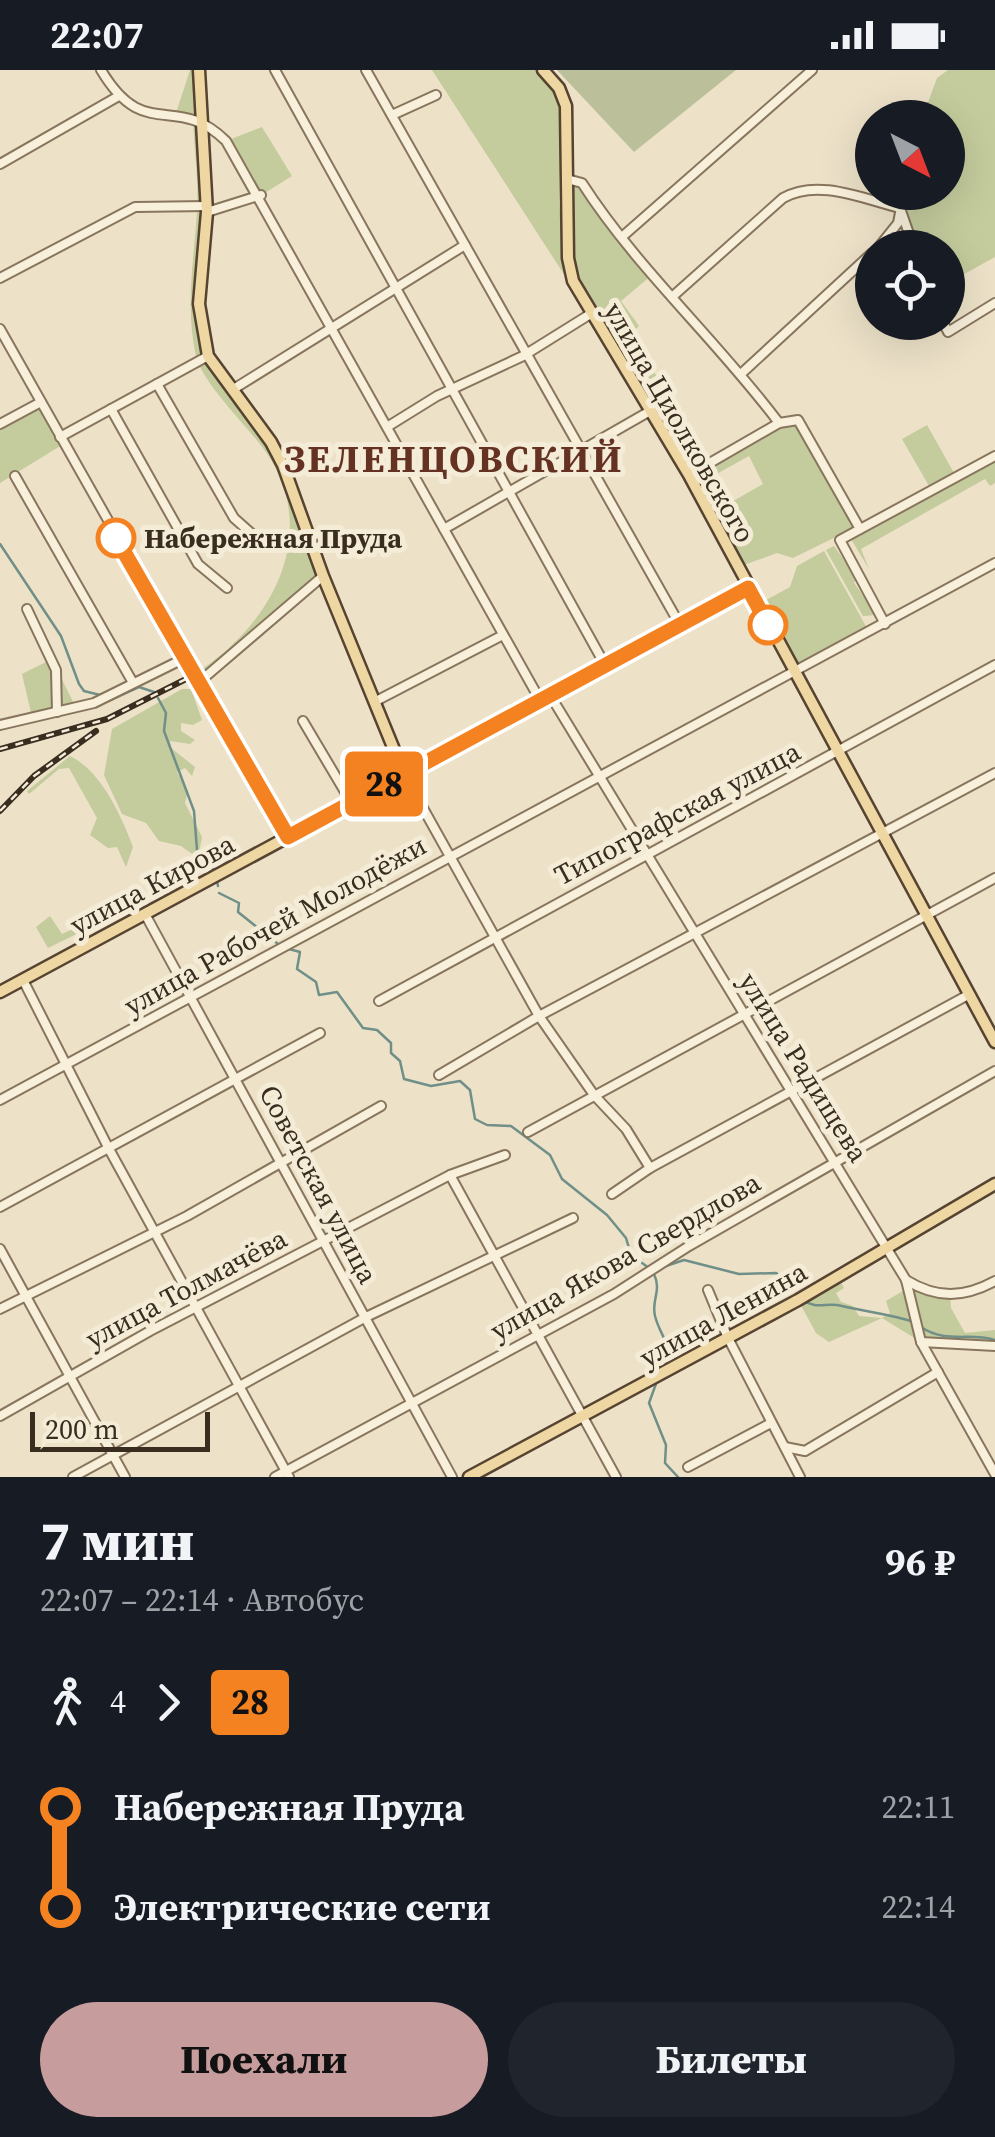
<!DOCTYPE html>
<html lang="ru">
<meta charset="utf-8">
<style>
body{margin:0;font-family:"Source Serif 4",serif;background:#20242c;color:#f1f3f6;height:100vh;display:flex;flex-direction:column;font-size:38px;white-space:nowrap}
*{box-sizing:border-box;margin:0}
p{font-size:32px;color:#9ea1a6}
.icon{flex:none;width:55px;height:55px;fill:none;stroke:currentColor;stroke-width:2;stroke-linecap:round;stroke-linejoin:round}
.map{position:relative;height:1407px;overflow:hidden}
.panel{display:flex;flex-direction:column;background:#171b24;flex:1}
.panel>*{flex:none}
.badge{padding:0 20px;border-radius:8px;font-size:35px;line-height:65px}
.needle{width:65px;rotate:138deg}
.fabs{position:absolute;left:855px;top:30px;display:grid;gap:20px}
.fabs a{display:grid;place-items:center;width:110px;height:110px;border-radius:50%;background:#171b24;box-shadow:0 10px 40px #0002;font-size:50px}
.scale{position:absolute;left:30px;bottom:25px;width:180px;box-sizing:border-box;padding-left:10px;border:5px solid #392d20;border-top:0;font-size:28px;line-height:35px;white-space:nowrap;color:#392d20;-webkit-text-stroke:8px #f4ecd7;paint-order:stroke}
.map>.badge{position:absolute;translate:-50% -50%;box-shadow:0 0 0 5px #fff}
.legs{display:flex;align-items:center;gap:15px;height:110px;padding:0 40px;font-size:32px}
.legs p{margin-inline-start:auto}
.overview{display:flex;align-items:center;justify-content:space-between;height:170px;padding:0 40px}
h1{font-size:55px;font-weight:800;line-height:75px}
.cta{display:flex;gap:20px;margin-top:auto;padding:20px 40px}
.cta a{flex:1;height:115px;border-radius:60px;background:#c79c9d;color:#111;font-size:40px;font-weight:800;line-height:115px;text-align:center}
.cta a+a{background:#20242c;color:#f1f3f6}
ul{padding:0 40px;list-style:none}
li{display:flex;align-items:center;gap:35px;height:100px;font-size:38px}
li i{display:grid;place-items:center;width:15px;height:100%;margin:0 12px;background:currentColor}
li i::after{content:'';width:25px;height:25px;margin:-12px;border:8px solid;border-radius:50%;background:#171b24}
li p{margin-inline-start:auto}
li:first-child i{background:linear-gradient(#0000 50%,currentColor 0)}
li:last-child i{background:linear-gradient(currentColor 50%,#0000 0)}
.status{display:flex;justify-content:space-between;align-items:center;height:70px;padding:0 50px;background:#171b24;direction:ltr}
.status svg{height:28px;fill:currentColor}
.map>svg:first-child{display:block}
.green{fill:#c4cb9c;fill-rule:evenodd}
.cemetery{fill:#bbc09a}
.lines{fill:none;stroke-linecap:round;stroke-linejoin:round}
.stream{stroke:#6f8f88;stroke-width:2.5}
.minor-casing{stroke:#88755d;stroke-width:12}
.major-casing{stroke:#564331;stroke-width:15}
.minor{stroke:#f8f0db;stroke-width:8}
.major{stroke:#eed7a2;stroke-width:10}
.rail-casing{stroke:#392d20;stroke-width:6}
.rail{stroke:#f4ecd7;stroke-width:2.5;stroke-dasharray:8;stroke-linecap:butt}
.line-1-casing{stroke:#fff;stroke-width:22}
.line-1{stroke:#f58220;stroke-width:15}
.stop-1-dot{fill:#fff;stroke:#f58220;stroke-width:5}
.labels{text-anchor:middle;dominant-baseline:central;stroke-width:10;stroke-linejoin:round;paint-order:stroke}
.street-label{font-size:28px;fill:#392d20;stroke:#f4ecd7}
.stop-label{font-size:28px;font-weight:bold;fill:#392d20;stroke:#f4ecd7;text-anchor:start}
.district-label{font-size:38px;font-weight:bold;letter-spacing:2.5px;fill:#643122;stroke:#f4ecd7}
</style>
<div class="status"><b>22:07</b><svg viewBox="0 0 49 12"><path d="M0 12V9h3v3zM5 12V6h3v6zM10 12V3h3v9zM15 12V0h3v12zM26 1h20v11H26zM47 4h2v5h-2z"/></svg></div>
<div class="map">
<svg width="995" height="1407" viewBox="0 0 995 1407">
<rect width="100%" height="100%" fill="#ede2c8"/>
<g class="green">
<path d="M190,0H199L207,136L199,234L208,286L271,372L323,506L198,613L193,605C268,559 322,468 268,385C250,358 203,315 196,286C185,237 194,190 197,141C199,111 194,79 193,49L175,46Z"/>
<path d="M432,0H536L561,32L559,133L567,209Z"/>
<path d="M948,0H995V187L948,213V178L915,177L904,137L910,123L948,122V48L923,46L937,8Z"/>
<path d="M262,57L292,106L260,126L226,71Z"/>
<path d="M567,109H574L652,205L621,231L639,256L632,263L707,395L689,405L573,211Z"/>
<path d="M39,334L62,375L0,413V356Z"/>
<path d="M789,351L798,357L854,458L793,488L777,483L741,496L695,407ZM749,386L763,414L728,434L713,406Z"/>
<path d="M927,355L954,403L929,416L902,369Z"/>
<path d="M995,390V413L990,416L985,409L861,479L869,499L851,469Z"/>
<path d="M834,476L857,508L854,513L877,545L863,546L826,480Z"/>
<path d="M824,481L868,560L794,604L757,535L790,517L797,496Z"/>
<path d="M52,589L76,638L32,647L22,604Z"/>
<path d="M182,619H191L202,650L193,655L181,653V661L195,670L190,674L170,671L171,678L195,697L192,706L185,698L177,702L188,721L185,733L202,767L198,788L181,776L159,771L146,753L122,744L104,705L112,659Z"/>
<path d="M70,686C101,701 121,745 133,777L126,797L117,777L108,778L90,765L97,748L69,698L59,699L29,724L27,721Z"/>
<path d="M50,846L62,864L93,849L97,854L48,878L36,857Z"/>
<path d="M837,1206L844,1218L836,1223L841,1232L853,1236L859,1246L882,1248L890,1243L886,1231L903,1221L906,1210L950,1226L951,1238L965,1263L995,1260V1276L921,1272L882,1248L829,1272L816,1263L798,1230Z"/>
</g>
<path class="cemetery" d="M557,0H736L634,82Z"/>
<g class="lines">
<g class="stream">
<path d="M0,474L61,566L79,614L84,621L100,625"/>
<path d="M158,628L166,643L164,661L194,741L197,780L210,794"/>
<path d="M108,631L139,617L154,622"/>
<path d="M213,797L214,800"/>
<path d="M217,811L218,816"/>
<path d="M219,823L239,833L238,842L278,874"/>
<path d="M289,879L300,882L297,899L316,912L319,925L337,922L363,958L377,960L391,973V983L400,991L404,1009L431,1016L460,1011L470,1020L475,1049L487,1055L511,1056L550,1085L562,1109L607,1145L626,1168L631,1185L649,1198"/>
<path d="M663,1197L684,1190L739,1204L776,1203L796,1218"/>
<path d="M654,1204C662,1221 651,1230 655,1246C660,1266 672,1273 667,1295"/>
<path d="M803,1230C816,1240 827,1232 842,1236C867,1242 890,1244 914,1252"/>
<path d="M921,1257C946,1274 969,1262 995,1270"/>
<path d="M657,1311L649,1333L666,1375L665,1393L678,1407"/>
</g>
<g class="minor-casing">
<g id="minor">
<path d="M101,0C145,74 175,21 226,71L540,630"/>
<path d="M275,0L605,595"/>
<path d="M366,0L680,555"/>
<path d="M392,45L436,25"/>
<path d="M0,94L117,27"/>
<path d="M567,109L582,113C638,200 717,270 779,353"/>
<path d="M207,142L261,125"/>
<path d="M623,166L812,0"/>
<path d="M878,178L898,153L904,122"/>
<path d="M0,208L135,137L207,136"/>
<path d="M672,227L783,128C818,108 863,129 900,138L914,178"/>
<path d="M943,252L948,262L995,233"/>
<path d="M0,259L287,767"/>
<path d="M742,303L872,183"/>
<path d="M157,314L234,448L261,472"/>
<path d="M232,320L465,175"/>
<path d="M111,339L198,494L227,518"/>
<path d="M0,354L41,332"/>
<path d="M387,357L437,326L523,286L592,243"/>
<path d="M60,367L208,286"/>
<path d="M689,405L779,353L798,350L860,459"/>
<path d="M15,406L132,611"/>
<path d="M444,459L650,341"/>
<path d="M27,539L56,600L57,642"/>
<path d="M885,554L840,470L995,386"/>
<path d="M198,613L323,506"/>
<path d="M550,625L906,1210L921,1272L995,1404"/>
<path d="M376,631L503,565"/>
<path d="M303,651L351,732"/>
<path d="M0,655L94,633L183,589"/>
<path d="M404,704L539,946L594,1025L626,1059L650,1098"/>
<path d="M145,844L452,1407"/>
<path d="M23,910L109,1079L289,1407"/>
<path d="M379,931L995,595"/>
<path d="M439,1005L539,946L995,703"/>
<path d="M0,1030L995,493"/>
<path d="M528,1062L995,808"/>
<path d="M450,1105L616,1407"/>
<path d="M612,1124L650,1098L968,925"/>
<path d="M0,1137L320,963"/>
<path d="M0,1179L125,1407"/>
<path d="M906,1210C937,1229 964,1228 995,1211"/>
<path d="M708,1220L728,1268L800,1407"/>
<path d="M0,1239L187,1146L381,1036"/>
<path d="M921,1272L995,1276"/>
<path d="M0,1346L150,1261L450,1105L505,1085"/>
<path d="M785,1377L805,1381L938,1302"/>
<path d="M688,1397L771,1353"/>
<path d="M73,1407L366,1247L573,1148"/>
<path d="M275,1407L614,1224L689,1176L995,1001"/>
</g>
</g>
<g class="major-casing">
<g id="major">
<path d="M199,0L207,142L199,234L208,286L271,372L283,395L323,506L404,704"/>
<path d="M543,0L559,18L566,36L568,188L573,211L689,405L995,972"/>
<path d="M0,922L748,519"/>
<path d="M469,1407L798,1230L995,1114"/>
</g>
</g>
<use href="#minor" class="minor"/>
<use href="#major" class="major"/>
<g class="rail-casing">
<g id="rail">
<path d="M0,679L107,649L188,608"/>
<path d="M0,741L34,706L96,661"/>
</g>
</g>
<use href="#rail" class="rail"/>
</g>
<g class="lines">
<g class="line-1-casing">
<path id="line-1" d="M116,468L288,767L748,518L768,555"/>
</g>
<use href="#line-1" class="line-1"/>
</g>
<g class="stop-1-dot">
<circle cx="116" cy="468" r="18"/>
<circle cx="768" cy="555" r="18"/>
</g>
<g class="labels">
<g class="street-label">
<text transform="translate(680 352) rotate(60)">улица Циолковского</text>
<text transform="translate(677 743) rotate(-28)">Типографская улица</text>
<text transform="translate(152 814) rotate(-28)">улица Кирова</text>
<text transform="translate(275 855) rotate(-29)">улица Рабочей Молодёжи</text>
<text transform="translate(804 997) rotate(58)">улица Радищева</text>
<text transform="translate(319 1114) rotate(62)">Советская улица</text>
<text transform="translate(625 1186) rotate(-30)">улица Якова Свердлова</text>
<text transform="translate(186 1218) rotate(-28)">улица Толмачёва</text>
<text transform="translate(723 1244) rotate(-29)">улица Ленина</text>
</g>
<g class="stop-label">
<text x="144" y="468">Набережная Пруда</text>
</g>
<g class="district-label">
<text x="454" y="389">ЗЕЛЕНЦОВСКИЙ</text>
</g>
</g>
</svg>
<div class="fabs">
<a><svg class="needle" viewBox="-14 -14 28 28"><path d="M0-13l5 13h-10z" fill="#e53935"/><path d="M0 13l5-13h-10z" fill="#9ea1a6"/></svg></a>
<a><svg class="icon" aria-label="locate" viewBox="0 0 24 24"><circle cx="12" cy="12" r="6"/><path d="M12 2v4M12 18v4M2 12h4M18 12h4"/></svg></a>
</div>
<div class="scale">200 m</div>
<b class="badge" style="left:384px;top:714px;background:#f58220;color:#111">28</b>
</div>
<section class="panel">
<div class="overview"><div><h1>7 мин</h1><p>22:07 – 22:14 · Автобус</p></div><b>96 ₽</b></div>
<div class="legs"><svg class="icon" aria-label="walk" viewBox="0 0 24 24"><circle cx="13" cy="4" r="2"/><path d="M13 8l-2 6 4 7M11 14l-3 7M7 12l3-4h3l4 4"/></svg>4<svg class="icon" aria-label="forward" viewBox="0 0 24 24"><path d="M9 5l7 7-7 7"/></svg><b class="badge" style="background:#f58220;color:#111">28</b></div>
<ul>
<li><i style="color:#f58220"></i><b>Набережная Пруда</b><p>22:11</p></li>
<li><i style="color:#f58220"></i><b>Электрические сети</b><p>22:14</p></li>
</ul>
<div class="cta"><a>Поехали</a><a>Билеты</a></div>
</section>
